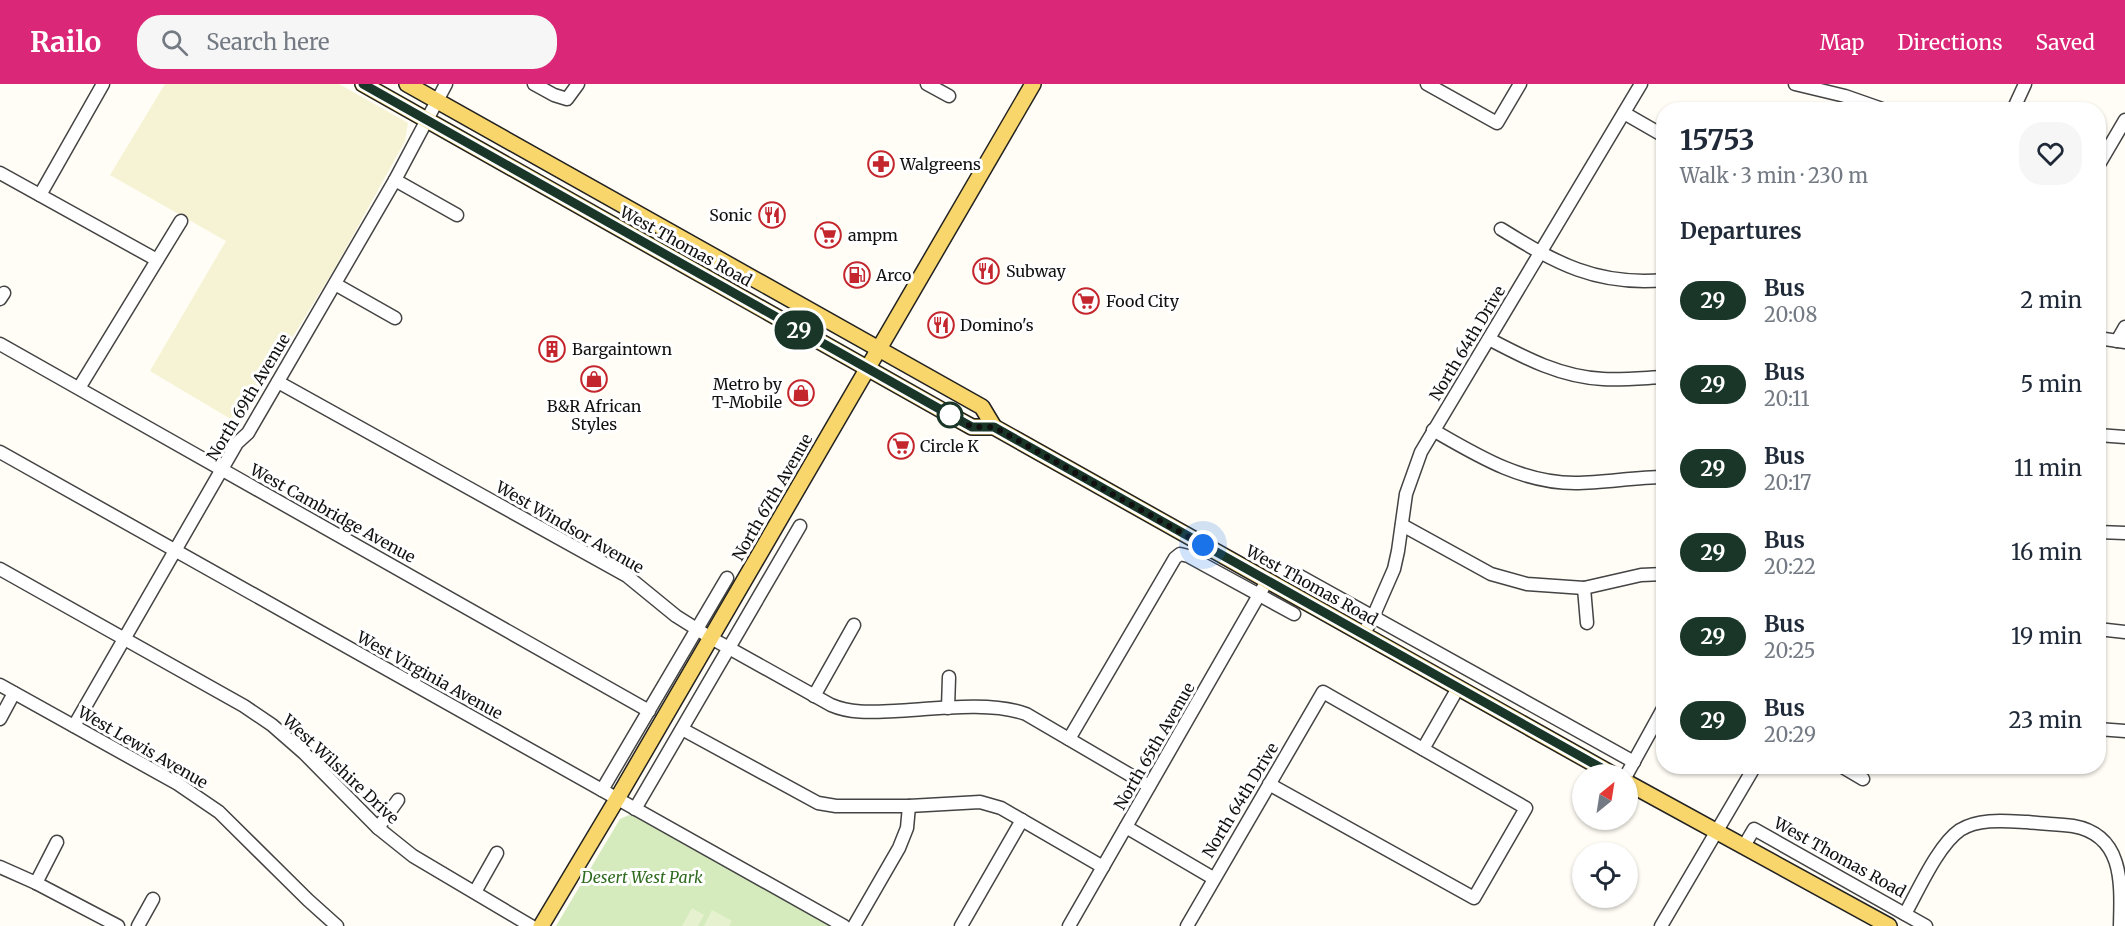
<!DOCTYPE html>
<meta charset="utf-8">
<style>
body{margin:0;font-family:Merriweather,serif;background:#f6f6f7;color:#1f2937;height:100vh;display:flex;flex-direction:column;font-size:22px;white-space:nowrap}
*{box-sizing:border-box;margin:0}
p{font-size:20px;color:#747a83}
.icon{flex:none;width:33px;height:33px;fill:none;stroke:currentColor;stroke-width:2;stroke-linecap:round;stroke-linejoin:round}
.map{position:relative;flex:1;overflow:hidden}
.side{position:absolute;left:1656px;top:18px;width:450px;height:672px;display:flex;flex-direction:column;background:#fff;border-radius:24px;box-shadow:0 2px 4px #0004}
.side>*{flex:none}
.badge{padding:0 12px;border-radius:20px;font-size:21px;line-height:39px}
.needle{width:39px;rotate:30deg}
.tools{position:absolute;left:1572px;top:680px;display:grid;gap:12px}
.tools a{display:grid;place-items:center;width:66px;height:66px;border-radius:50%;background:#fff;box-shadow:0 2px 4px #0004;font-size:30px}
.you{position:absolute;width:30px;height:30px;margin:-15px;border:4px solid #fff;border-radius:50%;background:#1a73e8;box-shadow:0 0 0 9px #1a73e833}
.map>.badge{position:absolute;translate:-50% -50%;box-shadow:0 0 0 3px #fff}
h2{padding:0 24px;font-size:22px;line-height:54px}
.round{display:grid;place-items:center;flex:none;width:63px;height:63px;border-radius:24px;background:#f6f6f7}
.headline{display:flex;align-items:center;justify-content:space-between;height:102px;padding:0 24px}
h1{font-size:28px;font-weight:700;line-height:45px}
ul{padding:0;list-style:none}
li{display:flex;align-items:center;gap:18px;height:84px;padding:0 24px}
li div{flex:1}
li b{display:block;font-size:22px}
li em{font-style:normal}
li .badge{min-width:66px;font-weight:700;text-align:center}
header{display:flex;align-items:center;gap:36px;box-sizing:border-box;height:84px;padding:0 30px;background:#db2777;color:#fff}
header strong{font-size:28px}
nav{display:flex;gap:33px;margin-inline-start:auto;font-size:21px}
.search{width:420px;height:54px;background:#f6f6f7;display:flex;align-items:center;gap:15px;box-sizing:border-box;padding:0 21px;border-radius:24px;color:#747a83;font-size:22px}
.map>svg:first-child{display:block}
.farmland{fill:#f6f3d4}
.green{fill:#d5ebbd}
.pitch{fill:#e6f2cf}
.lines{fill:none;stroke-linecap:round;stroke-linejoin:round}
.minor-casing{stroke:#444;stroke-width:15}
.major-casing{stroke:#222;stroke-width:18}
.minor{stroke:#fff;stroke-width:12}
.major{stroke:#f9d66b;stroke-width:15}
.line-casing{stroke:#fff;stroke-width:14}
.line{stroke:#193628;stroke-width:9}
.walk{stroke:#111;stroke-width:6;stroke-dasharray:0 10.8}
.stop-dot{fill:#fff;stroke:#193628;stroke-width:3}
.labels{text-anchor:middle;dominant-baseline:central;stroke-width:6;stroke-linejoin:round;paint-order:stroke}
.poi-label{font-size:16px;fill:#111;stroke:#fff;text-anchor:start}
.street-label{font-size:16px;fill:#111;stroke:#fff}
.park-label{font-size:16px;font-style:italic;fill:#2f6b1f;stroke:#fff}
</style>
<header>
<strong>Railo</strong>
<div class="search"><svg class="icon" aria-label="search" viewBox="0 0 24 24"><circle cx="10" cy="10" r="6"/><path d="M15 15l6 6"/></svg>Search here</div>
<nav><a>Map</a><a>Directions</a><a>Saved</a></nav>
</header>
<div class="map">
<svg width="2125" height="842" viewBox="0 0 2125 842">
<rect width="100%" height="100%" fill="#fffdf5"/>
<path class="farmland" d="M165,0H339L408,39L405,57L335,184L239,340L150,287L226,157L110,91Z"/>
<path class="green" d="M629,731L635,733L830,842H556L620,735Z"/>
<g class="pitch">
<path d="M692,824L704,831L698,842H682Z"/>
<path d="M712,826L732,837L729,842H704Z"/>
</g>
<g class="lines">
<g class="minor-casing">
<g id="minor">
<path d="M534,0L554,11L567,15L578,0"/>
<path d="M927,0L949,12"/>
<path d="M1427,0L1497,39L1520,0"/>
<path d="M1795,0L1845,12L1885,26"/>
<path d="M2013,26L2025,0"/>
<path d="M1624,29L1664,52"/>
<path d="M2098,82L2125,36"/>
<path d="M0,89L157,176"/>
<path d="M395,96L457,131"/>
<path d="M40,111L103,0"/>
<path d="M1501,145C1556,179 1596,202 1664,196"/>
<path d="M335,200L395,234"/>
<path d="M0,215L4,209"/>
<path d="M2098,254L2125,258"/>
<path d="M1489,255C1525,274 1561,293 1603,295C1623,296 1643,294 1664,293"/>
<path d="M2117,257L2125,243"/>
<path d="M0,260L649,627"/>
<path d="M278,298L627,492L676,532L711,554L831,621C852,630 873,628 895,627C933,625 991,617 1026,630L1149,702"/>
<path d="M79,304L181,137"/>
<path d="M1433,346C1478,372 1522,399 1575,399C1605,399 1634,393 1664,393"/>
<path d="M2098,351L2125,353"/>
<path d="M0,368L844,842"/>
<path d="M1402,441L1491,490L1527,500L1584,504L1641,491L1664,490"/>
<path d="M2098,448L2125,449"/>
<path d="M0,485L244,622L272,641L304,669L378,744L413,772L531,842"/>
<path d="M1298,491L1634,678"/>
<path d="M1584,504L1587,539"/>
<path d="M2098,545L2125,548"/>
<path d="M1363,551L1373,533L1394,485L1398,467L1406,410L1421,368L1641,0"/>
<path d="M0,601L178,700L219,728L308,816L337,842"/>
<path d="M814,612L854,541"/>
<path d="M948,624L949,593"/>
<path d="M0,635L14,609"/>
<path d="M74,642L237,359L248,349L395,96L446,0"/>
<path d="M682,645L818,719L836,722H909L980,718L1001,724L1103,783"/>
<path d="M2098,645L2125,647"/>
<path d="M1069,655L1175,474L1180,470L1188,472L1294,530"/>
<path d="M1423,665L1458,604"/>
<path d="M1841,682L1863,695"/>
<path d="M1627,690L1664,623"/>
<path d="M602,706L727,494"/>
<path d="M635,725L800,442"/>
<path d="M1126,743L1213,794"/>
<path d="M378,744L398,716"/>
<path d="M1744,762L1754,745L1926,842"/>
<path d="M0,783L36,799L118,842"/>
<path d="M36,799L57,758"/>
<path d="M475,808L497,769"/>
<path d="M1905,830C1918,807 1938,761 1960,746C1979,734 2006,737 2027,738C2043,740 2058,740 2073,742C2125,751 2121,802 2120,842"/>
<path d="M138,842L153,815"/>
<path d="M854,842L899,764L907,744L909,722"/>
<path d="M961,842L1022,736"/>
<path d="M1069,842L1267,497"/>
<path d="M1187,842L1323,608L1526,724L1474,814L1269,700"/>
<path d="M1661,842L1755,682"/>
</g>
</g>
<g class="major-casing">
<g id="major">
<path d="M363,0L952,332L972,343H994L1612,690"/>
<path d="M407,0L982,323L994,343"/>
<path d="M1628,699L1889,842"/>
<path d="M541,842L617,715L1033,0"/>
</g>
</g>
<use href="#minor" class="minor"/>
<use href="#major" class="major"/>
</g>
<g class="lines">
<g class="line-casing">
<path id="line" d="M363,0L952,332L972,343H994L1612,690"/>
</g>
<use href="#line" class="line"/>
<path class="walk" d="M950,331L972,343H994L1203,461"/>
</g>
<defs>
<g id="pharmacy-ring" transform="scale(1.35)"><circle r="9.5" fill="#fff" stroke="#c4262e" stroke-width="1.5"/><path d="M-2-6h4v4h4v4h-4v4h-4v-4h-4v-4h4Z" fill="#c4262e"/></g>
<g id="restaurant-ring" transform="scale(1.35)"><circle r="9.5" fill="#fff" stroke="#c4262e" stroke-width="1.5"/><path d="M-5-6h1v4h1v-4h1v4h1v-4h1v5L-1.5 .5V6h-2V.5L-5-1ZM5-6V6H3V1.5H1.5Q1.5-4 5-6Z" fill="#c4262e"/></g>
<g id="supermarket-ring" transform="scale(1.35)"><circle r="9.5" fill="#fff" stroke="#c4262e" stroke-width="1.5"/><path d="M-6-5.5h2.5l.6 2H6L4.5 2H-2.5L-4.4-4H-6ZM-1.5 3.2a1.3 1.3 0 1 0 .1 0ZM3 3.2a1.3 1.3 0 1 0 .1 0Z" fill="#c4262e"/></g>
<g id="fuel-ring" transform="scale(1.35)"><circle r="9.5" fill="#fff" stroke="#c4262e" stroke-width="1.5"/><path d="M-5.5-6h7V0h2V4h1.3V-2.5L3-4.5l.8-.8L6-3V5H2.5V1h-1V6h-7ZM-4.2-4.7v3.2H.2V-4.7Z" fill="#c4262e"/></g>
<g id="building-ring" transform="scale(1.35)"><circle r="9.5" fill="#fff" stroke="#c4262e" stroke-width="1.5"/><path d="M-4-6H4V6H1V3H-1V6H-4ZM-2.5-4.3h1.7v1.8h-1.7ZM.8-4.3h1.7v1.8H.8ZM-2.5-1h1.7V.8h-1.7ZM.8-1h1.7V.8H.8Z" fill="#c4262e"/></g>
<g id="shop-ring" transform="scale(1.35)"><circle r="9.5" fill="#fff" stroke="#c4262e" stroke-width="1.5"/><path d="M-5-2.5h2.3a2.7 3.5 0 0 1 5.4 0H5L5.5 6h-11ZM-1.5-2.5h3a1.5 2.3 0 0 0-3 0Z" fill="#c4262e"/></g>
</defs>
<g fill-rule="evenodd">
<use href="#pharmacy-ring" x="881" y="80"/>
<use href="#restaurant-ring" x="772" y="131"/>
<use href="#supermarket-ring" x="828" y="151"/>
<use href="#restaurant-ring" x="986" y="187"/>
<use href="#fuel-ring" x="857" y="191"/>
<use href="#supermarket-ring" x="1086" y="217"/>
<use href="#restaurant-ring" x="941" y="241"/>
<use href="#building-ring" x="552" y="265"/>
<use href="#shop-ring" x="594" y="295"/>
<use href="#shop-ring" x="801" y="309"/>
<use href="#supermarket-ring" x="901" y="362"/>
</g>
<circle class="stop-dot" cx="950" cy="331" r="12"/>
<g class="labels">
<g class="poi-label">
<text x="900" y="80">Walgreens</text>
<text x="752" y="131" text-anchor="end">Sonic</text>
<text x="848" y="151">ampm</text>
<text x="1006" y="187">Subway</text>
<text x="876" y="191">Arco</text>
<text x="1106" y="217">Food City</text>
<text x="960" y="241">Domino's</text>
<text x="572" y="265">Bargaintown</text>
<text x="782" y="300" text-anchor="end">Metro by<tspan x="782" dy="18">T-Mobile</tspan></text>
<text x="594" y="322" text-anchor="middle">B&amp;R African<tspan x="594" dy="18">Styles</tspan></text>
<text x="920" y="362">Circle K</text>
</g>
<g class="street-label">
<text transform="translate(686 162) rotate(29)">West Thomas Road</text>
<text transform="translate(1467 259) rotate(-59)">North 64th Drive</text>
<text transform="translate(248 313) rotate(-59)">North 69th Avenue</text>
<text transform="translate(772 413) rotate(-60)">North 67th Avenue</text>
<text transform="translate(333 429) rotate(29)">West Cambridge Avenue</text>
<text transform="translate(570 443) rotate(30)">West Windsor Avenue</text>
<text transform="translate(1312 501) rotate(29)">West Thomas Road</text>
<text transform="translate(430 591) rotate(29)">West Virginia Avenue</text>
<text transform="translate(1154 662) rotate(-60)">North 65th Avenue</text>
<text transform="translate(143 663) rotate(30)">West Lewis Avenue</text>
<text transform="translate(341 685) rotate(43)">West Wilshire Drive</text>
<text transform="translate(1240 716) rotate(-59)">North 64th Drive</text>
<text transform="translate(1840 773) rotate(29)">West Thomas Road</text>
</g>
<g class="park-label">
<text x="642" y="793">Desert West Park</text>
</g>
</g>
</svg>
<div class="tools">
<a><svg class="needle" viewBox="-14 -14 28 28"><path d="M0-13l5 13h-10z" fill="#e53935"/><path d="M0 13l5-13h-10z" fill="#747a83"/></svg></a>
<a><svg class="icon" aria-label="locate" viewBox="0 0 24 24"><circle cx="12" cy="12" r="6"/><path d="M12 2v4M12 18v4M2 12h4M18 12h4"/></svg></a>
</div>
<div class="you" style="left:1203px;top:461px"></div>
<b class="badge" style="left:799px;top:246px;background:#193628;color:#fff">29</b>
<section class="side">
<div class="headline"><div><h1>15753</h1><p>Walk · 3 min · 230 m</p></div><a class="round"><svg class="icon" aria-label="heart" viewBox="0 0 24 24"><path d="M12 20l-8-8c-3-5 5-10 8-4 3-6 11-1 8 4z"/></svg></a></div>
<h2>Departures</h2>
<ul>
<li><span class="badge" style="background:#193628;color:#fff">29</span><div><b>Bus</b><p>20:08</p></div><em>2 min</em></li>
<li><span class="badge" style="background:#193628;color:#fff">29</span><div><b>Bus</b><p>20:11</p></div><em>5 min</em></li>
<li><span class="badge" style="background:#193628;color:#fff">29</span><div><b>Bus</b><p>20:17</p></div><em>11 min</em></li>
<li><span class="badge" style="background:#193628;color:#fff">29</span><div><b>Bus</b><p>20:22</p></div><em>16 min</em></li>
<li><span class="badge" style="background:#193628;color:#fff">29</span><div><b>Bus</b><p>20:25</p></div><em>19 min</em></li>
<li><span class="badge" style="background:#193628;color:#fff">29</span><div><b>Bus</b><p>20:29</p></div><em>23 min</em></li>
</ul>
</section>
</div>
